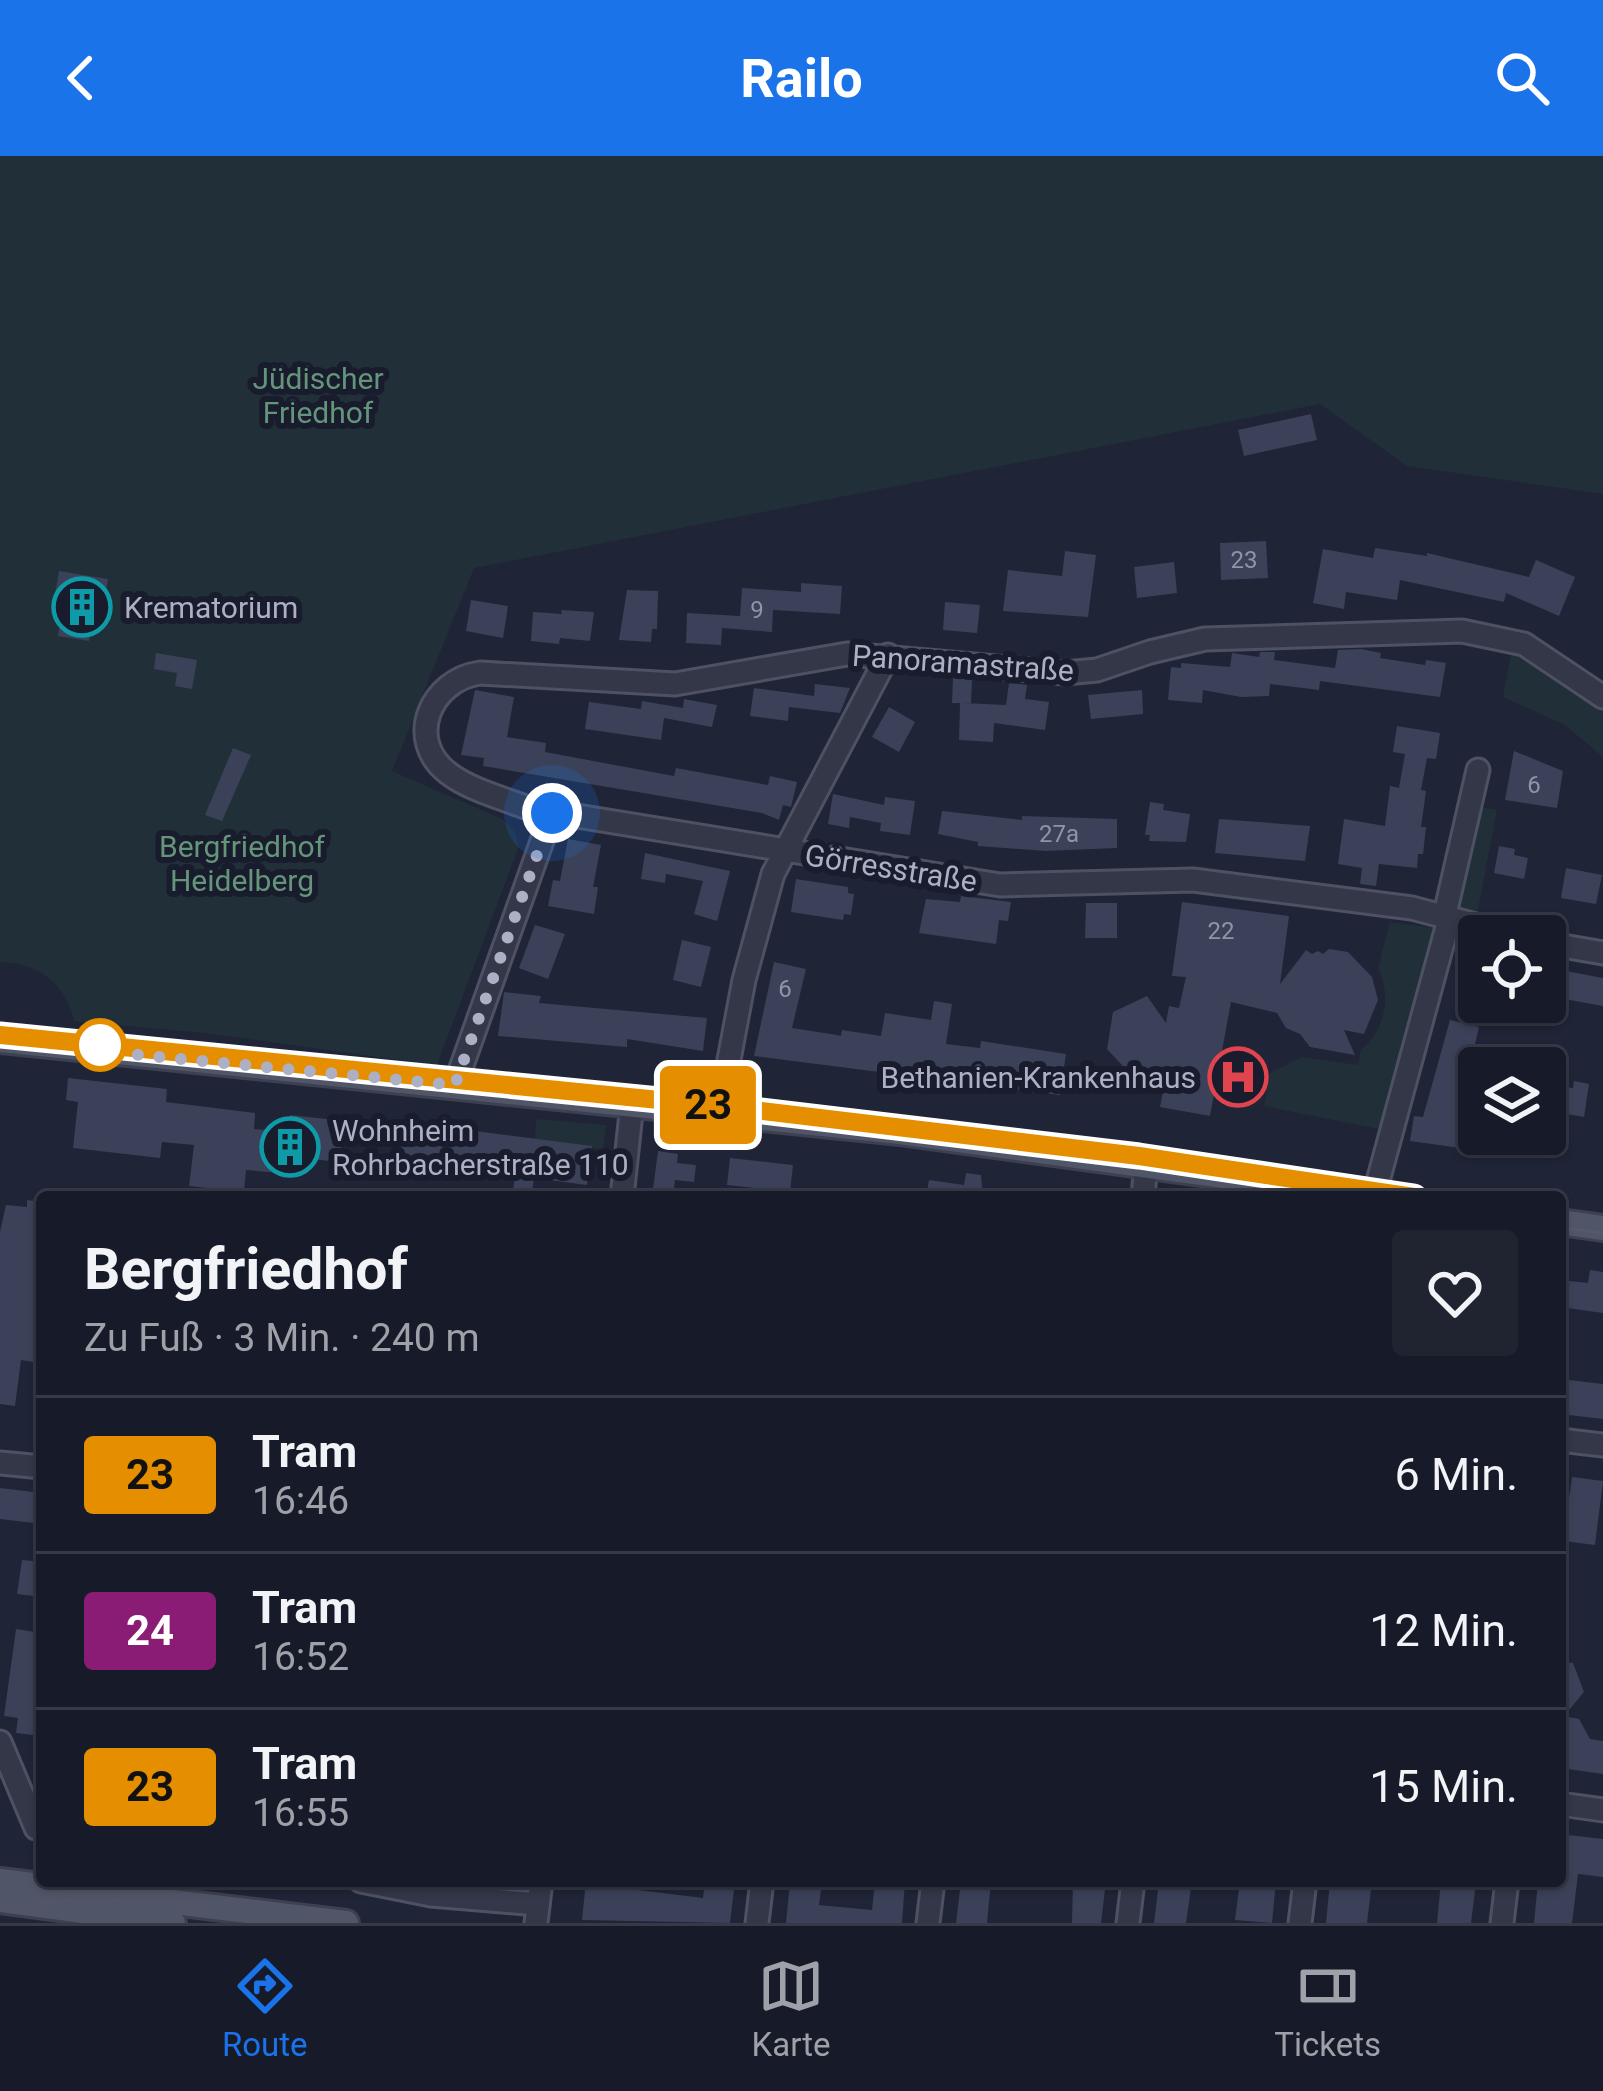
<!DOCTYPE html>
<html lang="de">
<meta charset="utf-8">
<style>
body{margin:0;font-family:Roboto,sans-serif;background:#202431;color:#f1f3f6;height:100vh;display:flex;flex-direction:column;font-size:45px;white-space:nowrap}
*{box-sizing:border-box;margin:0}
p{font-size:39px;color:#9ea1a8}
.icon{flex:none;width:66px;height:66px;fill:none;stroke:currentColor;stroke-width:2;stroke-linecap:round;stroke-linejoin:round}
.map{position:relative;flex:1;overflow:hidden}
.drawer{position:absolute;left:36px;top:1035px;width:1530px;height:696px;display:flex;flex-direction:column;background:#171b29;border-radius:12px;box-shadow:0 3px 9px #0004,0 0 0 3px #363946}
.drawer>*{flex:none}
.badge{padding:0 24px;border-radius:9px;font-size:42px;line-height:78px}
.fabs{position:absolute;left:1458px;top:759px;display:grid;gap:24px}
.fabs a{display:grid;place-items:center;width:108px;height:108px;border-radius:12px;background:#171b29;box-shadow:0 3px 9px #0004,0 0 0 3px #363946;font-size:60px}
.you{position:absolute;width:60px;height:60px;margin:-30px;border:9px solid #fff;border-radius:50%;background:#1a73e8;box-shadow:0 0 0 18px #1a73e833}
.map>.badge{position:absolute;translate:-50% -50%;box-shadow:0 0 0 6px #fff}
.round{display:grid;place-items:center;flex:none;width:126px;height:126px;border-radius:12px;background:#202431}
.summary{display:flex;align-items:center;justify-content:space-between;height:204px;padding:0 48px}
h1{font-size:57px;font-weight:700;line-height:90px}
ul{padding:0;list-style:none}
li{display:flex;align-items:center;gap:36px;height:156px;padding:0 48px;border-top:3px solid #363946}
li div{flex:1}
li b{display:block;font-size:45px}
li em{font-style:normal}
li .badge{min-width:132px;font-weight:700;text-align:center}
header{display:flex;justify-content:space-between;align-items:center;height:156px;padding:0 48px;background:#1a73e8;color:#fff;font-size:54px;font-weight:700}
.menu{display:flex;justify-content:space-around;align-items:center;height:168px;border-top:3px solid #363946;background:#171b29;font-size:33px;color:#9ea1a8}
.menu a{display:grid;justify-items:center;gap:6px}
.menu .active{color:#1a73e8}
.map>svg:first-child{display:block}
.green{fill:#213038}
.building{fill:#3b4158}
.lines{fill:none;stroke-linecap:round;stroke-linejoin:round}
.minor-casing{stroke:#4d5163;stroke-width:27}
.major-casing{stroke:#3c4051;stroke-width:30}
.minor{stroke:#333748;stroke-width:21}
.major{stroke:#505568;stroke-width:24}
.tram{stroke:#54596f;stroke-width:3}
.line-casing{stroke:#fff;stroke-width:27}
.line{stroke:#e48e00;stroke-width:18}
.walk{stroke:#adb0c5;stroke-width:12;stroke-dasharray:0 21.6}
.stop-dot{fill:#fff;stroke:#e48e00;stroke-width:6}
.labels{text-anchor:middle;dominant-baseline:central;stroke-width:12;stroke-linejoin:round;paint-order:stroke}
.number-label{font-size:24px;fill:#9094aa}
.park-label{font-size:30px;fill:#64957b;stroke:#181c2c}
.poi-label{font-size:30px;fill:#adb0c5;stroke:#181c2c;text-anchor:start}
.street-label{font-size:30px;fill:#adb0c5;stroke:#181c2c}
</style>
<header><svg class="icon" aria-label="back" viewBox="0 0 24 24"><path d="M15 5l-7 7 7 7"/></svg>Railo<svg class="icon" aria-label="search" viewBox="0 0 24 24"><circle cx="10" cy="10" r="6"/><path d="M15 15l6 6"/></svg></header>
<div class="map">
<svg width="1603" height="1767" viewBox="0 0 1603 1767">
<rect width="100%" height="100%" fill="#1f2437"/>
<g class="green">
<path d="M0,0H1603V338L1407,310L1320,248L474,412L392,615L502,663L514,675L519,690L437,909L205,877L74,865C66,828 38,806 0,806Z"/>
<path d="M1512,493L1553,516L1603,554V601L1565,569L1503,541Z"/>
<path d="M1475,650L1497,654L1477,759L1453,750Z"/>
<path d="M1390,766L1434,772L1379,973L1264,950L1270,917L1302,901L1358,909L1361,894C1385,875 1392,839 1378,812Z"/>
<path d="M536,963L606,969L603,993L535,983Z"/>
</g>
<g class="building">
<path d="M1311,258L1317,284L1244,300L1238,274Z"/>
<path d="M1266,385L1268,422L1221,424L1220,387Z"/>
<path d="M1375,392L1427,400V397L1529,421L1536,404L1575,421L1559,460L1506,437L1504,446L1400,424L1397,444L1346,436L1344,453L1313,447L1323,393L1373,402Z"/>
<path d="M1065,395L1096,399L1088,461L1003,455L1008,414L1062,420Z"/>
<path d="M1174,406L1177,437L1137,442L1134,411Z"/>
<path d="M59,415L108,423L102,458L94,457L89,485L58,480L63,451L53,450Z"/>
<path d="M801,427L842,430L840,458L773,454L772,476L722,472L721,489L686,487L687,457L740,460L742,432L801,436Z"/>
<path d="M627,434L658,435L657,473H652L651,486L619,484Z"/>
<path d="M471,444L508,450L503,482L466,475Z"/>
<path d="M945,446L980,449L977,477L943,474Z"/>
<path d="M561,454L594,456L590,485L560,482L559,488L531,485L533,456L562,458Z"/>
<path d="M1361,493L1381,497L1380,502L1425,509L1426,504L1446,507L1440,541L1320,525L1319,534L1270,528L1269,540L1241,541L1203,534L1202,547L1168,544L1171,511L1181,512V507L1230,511L1232,497L1259,501L1260,496H1275L1274,504L1335,512L1338,494Z"/>
<path d="M156,497L197,504L192,533L175,530L177,517L154,513Z"/>
<path d="M953,522L972,524L971,547H963L1006,549L1009,527L1027,529L1025,543L1049,546L1045,574L994,567L993,586L959,584L960,547H952Z"/>
<path d="M815,528L850,532L840,557L789,551L788,565L750,560L754,532L814,540Z"/>
<path d="M475,534L514,541L507,581L546,587L545,596L674,620L676,612L768,629L770,620L797,626L791,651L783,649L779,664L762,657L483,610L484,602L461,599Z"/>
<path d="M1142,534L1143,558L1091,563L1088,539Z"/>
<path d="M684,543L717,549L712,571L664,562L661,584L585,573L589,546L641,553L642,545L683,552Z"/>
<path d="M889,551L915,566L899,596L872,581Z"/>
<path d="M1397,570L1440,577L1436,603L1427,602L1421,634L1426,635L1421,671H1426L1423,698H1418L1417,712L1379,708L1376,730L1360,728L1362,712L1338,708L1344,663L1385,670L1390,630L1399,632L1405,598L1393,596Z"/>
<path d="M233,592L251,599L222,665L205,659Z"/>
<path d="M1514,595L1563,615L1557,652L1505,644Z"/>
<path d="M833,638L884,649L885,641L915,645L910,679L880,675L881,667L850,661L849,672L828,668Z"/>
<path d="M1150,646L1164,648L1163,654L1190,658L1186,686L1149,685L1150,679H1145Z"/>
<path d="M942,655L1022,664V660L1117,663V692L1046,695L978,690V686L938,678Z"/>
<path d="M1219,663L1310,670L1305,705L1215,697Z"/>
<path d="M568,683L601,689L593,731H598L594,758L548,750L553,724L560,725Z"/>
<path d="M1499,690L1515,693L1514,699L1528,702L1524,723L1494,717Z"/>
<path d="M645,697L730,715L717,765L694,758L703,725L666,718L665,727L641,723Z"/>
<path d="M1566,712L1602,719L1596,748L1561,742Z"/>
<path d="M796,723L848,731V737L854,738L851,759L844,758L843,764L791,756Z"/>
<path d="M961,740L1011,746L1008,765L999,764L996,788L919,777L926,743L960,746Z"/>
<path d="M1182,746L1289,760L1280,828L1306,794L1312,798L1318,795L1323,798L1329,793L1348,796L1372,821L1378,844L1364,878L1344,874L1355,899L1310,891L1300,878L1286,872L1277,857L1231,846L1210,960L1160,951L1166,919L1138,915L1131,919L1107,893L1113,856L1147,840L1166,867L1169,850L1179,852L1186,821L1172,820Z"/>
<path d="M1086,747H1117V782H1085Z"/>
<path d="M535,769L565,778L548,823L519,812Z"/>
<path d="M682,784L711,791L701,831L673,824Z"/>
<path d="M774,806L806,813L792,872L837,879L841,880L842,874L881,880L885,857L931,864L934,845L952,848L946,888L980,892L981,885L1066,898L1060,939L754,900Z"/>
<path d="M1545,811L1603,822V850L1564,843L1563,852L1545,849Z"/>
<path d="M504,836L541,840L539,847L707,862L703,895L627,883V891L498,880Z"/>
<path d="M1450,864L1479,871L1459,958L1479,961V978H1535L1532,1002L1410,985L1414,960L1423,961Z"/>
<path d="M68,922L167,933L166,946L255,957L254,973L288,976L290,959L345,965L339,1006L292,1001V1018L246,1014L244,1036L189,1030L194,989L162,986L160,1002L73,992L78,946L66,944Z"/>
<path d="M1574,925L1589,928L1584,961L1561,957L1565,931L1573,932Z"/>
<path d="M402,969L450,975L451,972L592,990L587,1029L534,1022L531,1041H512L515,1020L401,1005Z"/>
<path d="M658,995L678,998L677,1007L696,1009L694,1026L675,1024L673,1041H652Z"/>
<path d="M730,1002L793,1009L790,1036L727,1029Z"/>
<path d="M966,1017L981,1019L983,1041H926L929,1024L964,1029Z"/>
<path d="M27,1044L42,1046V1178L37,1177L33,1206L21,1204L15,1250L0,1248V1076L6,1049L27,1051Z"/>
<path d="M1590,1114L1603,1116V1157L1560,1151V1124L1588,1127Z"/>
<path d="M1560,1223L1603,1228V1263L1560,1258Z"/>
<path d="M1572,1321L1603,1325L1595,1389L1563,1385Z"/>
<path d="M0,1332L42,1337V1368L0,1363Z"/>
<path d="M22,1404L42,1406V1441L17,1438Z"/>
<path d="M16,1473L42,1477L36,1564L42,1565V1580L16,1577L18,1562L4,1560Z"/>
<path d="M1560,1506L1573,1507L1584,1536L1564,1560L1579,1563L1590,1583L1603,1585V1618L1560,1612Z"/>
<path d="M1560,1678L1603,1683V1721L1578,1718L1572,1767H1534L1538,1725H1560Z"/>
<path d="M586,1725H622V1732L703,1742L705,1725H735L730,1767L582,1764Z"/>
<path d="M790,1725H822L819,1749L872,1754L875,1725H905L902,1767H786Z"/>
<path d="M961,1725H991L987,1767H956Z"/>
<path d="M1073,1725H1106L1101,1767H1072Z"/>
<path d="M1159,1725H1192L1186,1767H1154Z"/>
<path d="M1240,1725H1276L1272,1767L1235,1764Z"/>
<path d="M1330,1725H1372L1367,1767H1326Z"/>
<path d="M1441,1725L1476,1727L1471,1767H1437Z"/>
</g>
<g class="lines">
<g class="minor-casing">
<g id="minor">
<path d="M1445,758L1478,614"/>
<path d="M1517,780L1412,752L1193,724L1000,729L528,652C502,642 470,634 448,617C405,584 430,524 480,517L675,528L847,498L1065,517L1097,514L1150,496L1205,483L1462,475L1524,488L1603,541"/>
<path d="M1545,787L1603,797"/>
<path d="M455,929L552,657"/>
<path d="M719,957L744,824L773,718L888,499"/>
<path d="M1374,1040L1450,760"/>
<path d="M622,1041L632,948"/>
<path d="M1143,1041L1146,1007"/>
<path d="M1560,1284L1603,1289"/>
<path d="M0,1307L42,1311"/>
<path d="M0,1586L36,1672L42,1673"/>
<path d="M1560,1648L1603,1654"/>
<path d="M361,1725L431,1739L538,1748"/>
<path d="M536,1767L541,1725"/>
<path d="M757,1767L762,1725"/>
<path d="M928,1767L933,1725"/>
<path d="M1128,1767L1133,1725"/>
<path d="M1300,1767L1305,1725"/>
<path d="M1502,1767L1507,1725"/>
</g>
</g>
<g class="major-casing">
<g id="major">
<path d="M0,884L900,976L1378,1041"/>
<path d="M1560,1066L1603,1072"/>
<path d="M0,1725L346,1767"/>
<path d="M0,1744L173,1767"/>
</g>
</g>
<use href="#minor" class="minor"/>
<use href="#major" class="major"/>
<g class="tram">
<path d="M0,879L720,950L1139,1000L1413,1041"/>
<path d="M1560,1071L1603,1077"/>
</g>
</g>
<g class="lines">
<g class="line-casing">
<path id="line" d="M0,879L720,950L1139,1000L1414,1041"/>
</g>
<use href="#line" class="line"/>
<path class="walk" d="M100,889V894L139,899L455,929L552,657"/>
</g>
<defs>
<g id="building-ring" transform="scale(3)"><circle r="9.5" fill="#181c2c" stroke="#0f9aa8" stroke-width="1.5"/><path d="M-4-6H4V6H1V3H-1V6H-4ZM-2.5-4.3h1.7v1.8h-1.7ZM.8-4.3h1.7v1.8H.8ZM-2.5-1h1.7V.8h-1.7ZM.8-1h1.7V.8H.8Z" fill="#0f9aa8"/></g>
<g id="hospital-ring" transform="scale(3)"><circle r="9.5" fill="#181c2c" stroke="#e0444e" stroke-width="1.5"/><path d="M-5-5h3v3.5h4V-5h3V5h-3V1.5h-4V5h-3Z" fill="#e0444e"/></g>
</defs>
<g fill-rule="evenodd">
<use href="#building-ring" x="82" y="451"/>
<use href="#hospital-ring" x="1238" y="921"/>
<use href="#building-ring" x="290" y="991"/>
</g>
<circle class="stop-dot" cx="100" cy="889" r="24"/>
<g class="labels">
<g class="number-label">
<text x="1244" y="404">23</text>
<text x="757" y="454">9</text>
<text x="1534" y="629">6</text>
<text x="1059" y="678">27a</text>
<text x="1221" y="775">22</text>
<text x="785" y="833">6</text>
</g>
<g class="park-label">
<text x="318" y="222">Jüdischer<tspan x="318" dy="34">Friedhof</tspan></text>
<text x="242" y="690">Bergfriedhof<tspan x="242" dy="34">Heidelberg</tspan></text>
</g>
<g class="poi-label">
<text x="124" y="451">Krematorium</text>
<text x="1196" y="921" text-anchor="end">Bethanien-Krankenhaus</text>
<text x="332" y="974">Wohnheim<tspan x="332" dy="34">Rohrbacherstraße 110</tspan></text>
</g>
<g class="street-label">
<text transform="translate(963 507) rotate(4)">Panoramastraße</text>
<text transform="translate(891 712) rotate(9)">Görresstraße</text>
</g>
</g>
</svg>
<div class="fabs">
<a><svg class="icon" aria-label="locate" viewBox="0 0 24 24"><circle cx="12" cy="12" r="6"/><path d="M12 2v4M12 18v4M2 12h4M18 12h4"/></svg></a>
<a><svg class="icon" aria-label="layers" viewBox="0 0 24 24"><path d="M12 4l9 5-9 5-9-5zM3 14l9 5 9-5"/></svg></a>
</div>
<div class="you" style="left:552px;top:657px"></div>
<b class="badge" style="left:708px;top:949px;background:#e48e00;color:#111">23</b>
<section class="drawer">
<div class="summary"><div><h1>Bergfriedhof</h1><p>Zu Fuß · 3 Min. · 240 m</p></div><a class="round"><svg class="icon" aria-label="heart" viewBox="0 0 24 24"><path d="M12 20l-8-8c-3-5 5-10 8-4 3-6 11-1 8 4z"/></svg></a></div>
<ul>
<li><span class="badge" style="background:#e48e00;color:#111">23</span><div><b>Tram</b><p>16:46</p></div><em>6 Min.</em></li>
<li><span class="badge" style="background:#8b1c75;color:#fff">24</span><div><b>Tram</b><p>16:52</p></div><em>12 Min.</em></li>
<li><span class="badge" style="background:#e48e00;color:#111">23</span><div><b>Tram</b><p>16:55</p></div><em>15 Min.</em></li>
</ul>
</section>
</div>
<nav class="menu">
<a class="active"><svg class="icon" aria-label="directions" viewBox="0 0 24 24"><path d="M12 3l9 9-9 9-9-9zM9 14v-3h6M13 9l2 2-2 2"/></svg>Route</a>
<a><svg class="icon" aria-label="map" viewBox="0 0 24 24"><path d="M3 6l6-2 6 2 6-2v14l-6 2-6-2-6 2zM9 4v14M15 6v14"/></svg>Karte</a>
<a><svg class="icon" aria-label="tickets" viewBox="0 0 24 24"><path d="M3 7h18v10H3zM15 7v10"/></svg>Tickets</a>
</nav>
